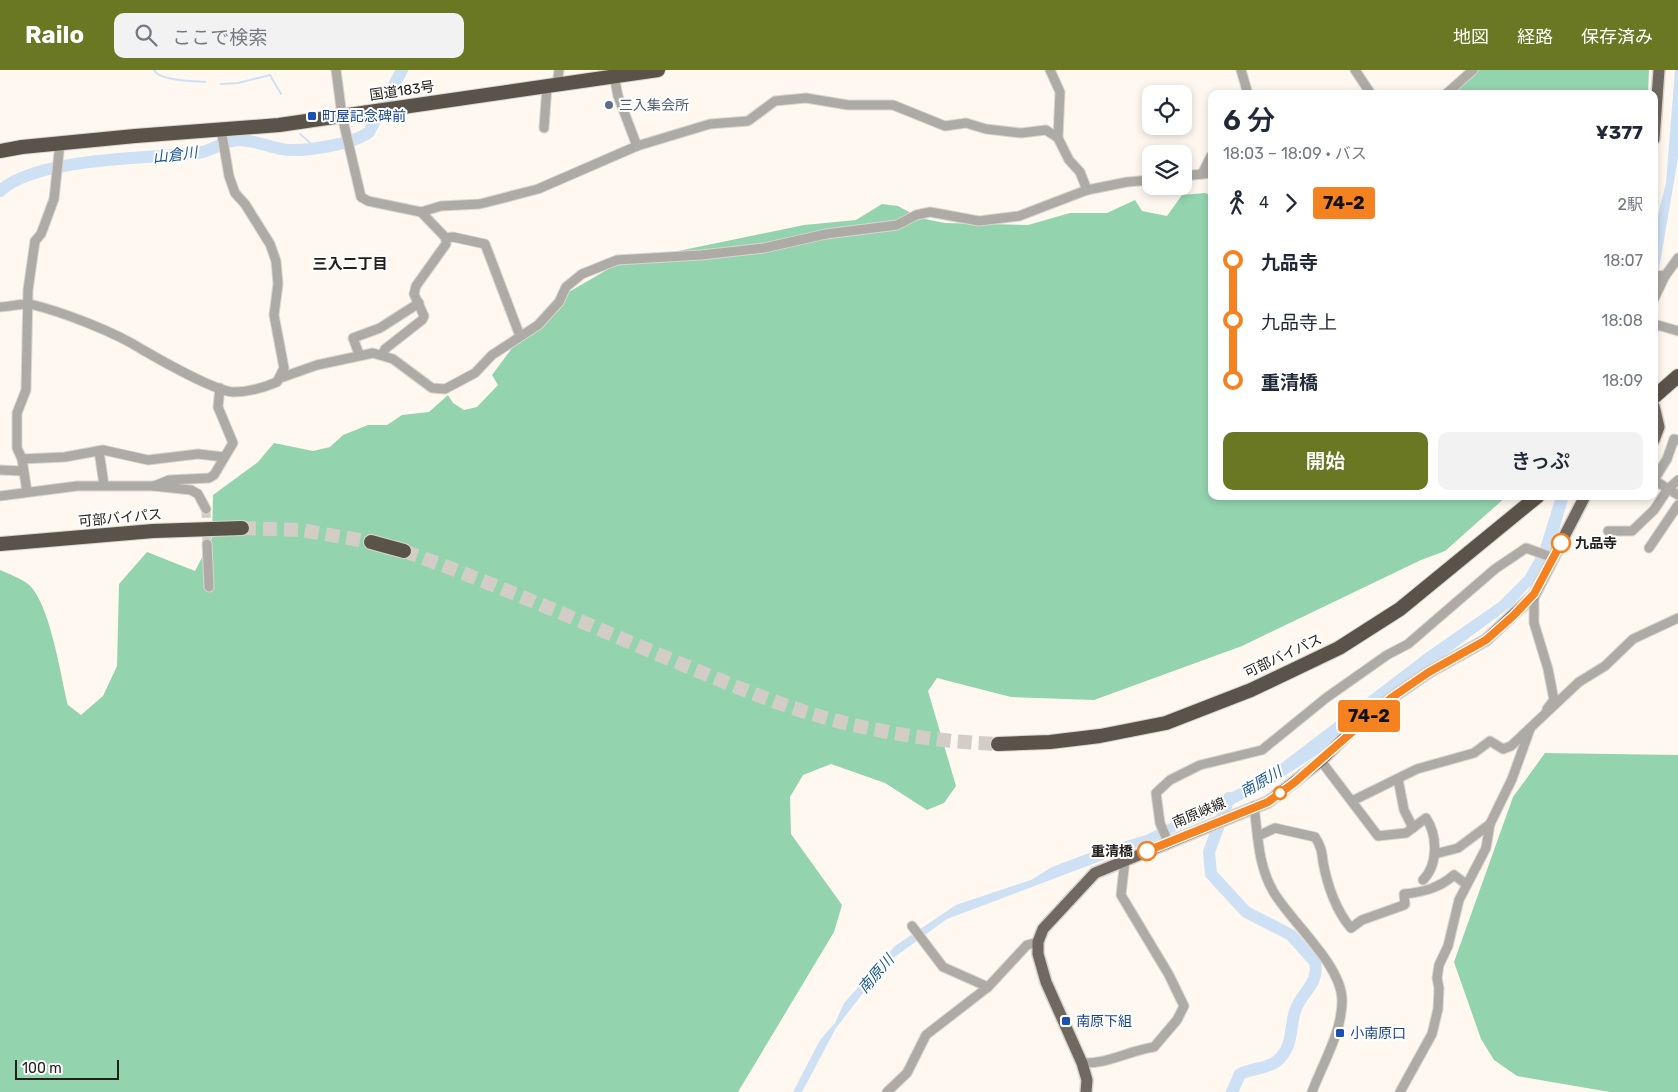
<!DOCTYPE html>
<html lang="ja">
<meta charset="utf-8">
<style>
body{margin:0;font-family:Rubik,"Noto Sans JP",sans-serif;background:#f2f2f3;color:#1f2937;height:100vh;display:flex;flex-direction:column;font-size:19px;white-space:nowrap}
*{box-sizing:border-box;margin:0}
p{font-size:16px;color:#747a83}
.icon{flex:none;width:28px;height:28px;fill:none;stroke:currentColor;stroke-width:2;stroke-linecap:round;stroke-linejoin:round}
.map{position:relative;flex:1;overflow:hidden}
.drawer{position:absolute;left:1208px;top:20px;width:450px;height:410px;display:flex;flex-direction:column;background:#fff;border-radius:10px;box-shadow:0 2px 8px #0003}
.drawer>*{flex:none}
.badge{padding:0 10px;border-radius:4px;font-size:18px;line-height:32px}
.buttons{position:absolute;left:1142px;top:15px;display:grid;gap:10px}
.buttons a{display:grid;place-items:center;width:50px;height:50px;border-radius:10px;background:#fff;box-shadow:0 2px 8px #0003;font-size:25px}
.scale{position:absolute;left:15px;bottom:12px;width:104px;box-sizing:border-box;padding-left:5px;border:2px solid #23201c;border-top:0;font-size:14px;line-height:18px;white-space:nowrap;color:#23201c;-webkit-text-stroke:4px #fff;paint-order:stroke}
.map>.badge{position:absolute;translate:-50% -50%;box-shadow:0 0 0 2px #fff}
.legs{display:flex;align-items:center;gap:8px;height:55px;padding:0 15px;font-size:16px}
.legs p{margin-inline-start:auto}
.overview{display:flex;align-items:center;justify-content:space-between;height:85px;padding:0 15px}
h1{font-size:28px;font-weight:600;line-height:38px}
.primary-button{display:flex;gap:10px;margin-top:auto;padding:10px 15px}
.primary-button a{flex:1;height:58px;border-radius:10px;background:#6a7723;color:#fff;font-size:20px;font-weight:600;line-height:58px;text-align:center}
.primary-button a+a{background:#f2f2f3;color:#1f2937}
ul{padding:0 15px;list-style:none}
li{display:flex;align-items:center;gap:18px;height:60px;font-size:19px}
li i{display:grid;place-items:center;width:8px;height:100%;margin:0 6px;background:currentColor}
li i::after{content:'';width:12px;height:12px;margin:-6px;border:4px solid;border-radius:50%;background:#fff}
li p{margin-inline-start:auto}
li:first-child i{background:linear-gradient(#0000 50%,currentColor 0)}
li:last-child i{background:linear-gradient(currentColor 50%,#0000 0)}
header{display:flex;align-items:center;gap:30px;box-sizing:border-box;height:70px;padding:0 25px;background:#6a7723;color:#fff}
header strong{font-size:24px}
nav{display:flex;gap:28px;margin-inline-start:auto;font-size:18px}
.search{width:350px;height:45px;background:#f2f2f3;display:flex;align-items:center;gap:12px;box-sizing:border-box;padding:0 18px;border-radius:10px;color:#747a83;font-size:19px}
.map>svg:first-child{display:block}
.forest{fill:#93d4ae}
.water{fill:#cee0f4}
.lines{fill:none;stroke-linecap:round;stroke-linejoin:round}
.stream{stroke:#cee0f4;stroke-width:2}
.river{stroke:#cee0f4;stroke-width:12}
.minor-tunnel{stroke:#d2cdc6;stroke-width:9;stroke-dasharray:9 4.5;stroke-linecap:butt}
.highway-tunnel{stroke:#d2cdc6;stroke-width:14;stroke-dasharray:14 7;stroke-linecap:butt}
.minor-casing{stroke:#dbd5cf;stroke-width:11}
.major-casing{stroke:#dbd5cf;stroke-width:14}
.highway-casing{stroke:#dbd5cf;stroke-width:16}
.minor{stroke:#aeaaa5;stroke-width:9}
.major{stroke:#706961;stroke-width:11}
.highway{stroke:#5a5349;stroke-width:14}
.line-1-casing{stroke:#fff;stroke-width:11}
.line-1{stroke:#f58220;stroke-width:8}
.service-dot{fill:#5c6f8a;stroke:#fff;stroke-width:2}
.transit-dot{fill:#1a4fb4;stroke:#fff;stroke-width:2}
.stop-1-dot{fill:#fff;stroke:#f58220;stroke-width:2.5}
.labels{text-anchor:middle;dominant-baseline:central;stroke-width:4;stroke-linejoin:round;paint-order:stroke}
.street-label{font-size:14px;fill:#23201c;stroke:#fff}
.service-label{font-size:14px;fill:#4e5e75;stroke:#fff;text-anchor:start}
.transit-label{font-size:14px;fill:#164399;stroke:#fff;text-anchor:start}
.stop-label{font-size:14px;font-weight:bold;fill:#23201c;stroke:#fff;text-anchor:start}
.water-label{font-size:15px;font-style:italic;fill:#1b5893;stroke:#fff}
.neighbourhood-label{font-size:15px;font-weight:bold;fill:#23201c;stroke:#fff}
</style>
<header>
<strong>Railo</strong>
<div class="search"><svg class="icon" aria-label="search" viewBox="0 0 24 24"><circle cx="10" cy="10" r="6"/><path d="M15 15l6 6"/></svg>ここで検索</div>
<nav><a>地図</a><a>経路</a><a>保存済み</a></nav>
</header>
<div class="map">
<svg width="1678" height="1022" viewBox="0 0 1678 1022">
<rect width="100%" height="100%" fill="#fef8f1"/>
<g class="forest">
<path d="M1479,0H1649L1648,24H1445Z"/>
<path d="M1205,123L1211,125V426H1507L1445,481L1421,490L1242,576L1094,630L1011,627L937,608L928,621L956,716L944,733L927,740L885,713L831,694L803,705L790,727L791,764L842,835L834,862L738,1022H0V500C9,504 20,508 28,514C50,532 61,607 68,635L81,645L103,626L117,596L119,514L147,482L195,501L212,468L213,425L258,392L274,373L313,381L330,377L343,365L368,355H387L402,345L429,342L448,325L453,333L464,340L477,337L498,315L492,305L524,262L562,226L610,198L630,191L804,155L856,150L882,134L898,136L920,148L945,153L1028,155L1070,143H1107L1135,130L1142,141L1167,146L1182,125Z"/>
<path d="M1545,683L1678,685V1022H1610L1517,1006L1494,990L1481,969L1454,892L1513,727Z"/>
</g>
<g class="water">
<path d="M1675,0H1678V88L1659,199L1654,212V161L1666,113Z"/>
<path d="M1556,426H1569L1557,467L1539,506L1512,536L1382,632L1323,681L1272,714L1213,745L1156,770L947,849L896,886L880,901L836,958L802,1022H793L820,970L835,953L844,933L895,876L956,835L1031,810L1052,797L1102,778L1146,765L1266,705L1427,582L1499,532L1525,506L1539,481Z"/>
</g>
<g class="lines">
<g class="stream">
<path d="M154,0C160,11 192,11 205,12"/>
<path d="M221,14L238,13L270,5L281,24"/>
<path d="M300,64L315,77"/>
</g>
<g class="river">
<path d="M0,121C37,87 147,89 198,83C212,81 223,71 238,70C254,70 266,76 282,79C301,83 354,74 369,62L402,0"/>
<path d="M1229,728L1209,782L1211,804L1246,842L1291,865L1315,892C1320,914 1301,922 1295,941C1289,960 1294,976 1277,991C1267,999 1252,998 1240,1004L1232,1022"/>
</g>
<path class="minor-tunnel" d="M206,439L207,474"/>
<g class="highway-tunnel">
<path d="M242,458L301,460L371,472"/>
<path d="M404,481C493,513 580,551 667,588C725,612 783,638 845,653C895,665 946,672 998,674"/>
</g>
<g class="minor-casing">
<g id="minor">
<path d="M336,0L342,46L361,127L368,131L421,142L441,136L480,134L538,119L637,76L710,54L748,51L775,31L806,28L848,35H893L945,56L966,53L986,59L1021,63L1046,60L1058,68"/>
<path d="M1050,0L1060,22L1058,68L1069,90L1080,102L1087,120"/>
<path d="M1241,0L1248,24"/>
<path d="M1355,0L1371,24"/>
<path d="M619,3L615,11L618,26L637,76"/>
<path d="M557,15L559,0"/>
<path d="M1446,24L1473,0"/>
<path d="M544,58L547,17"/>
<path d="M1202,104L1211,86"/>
<path d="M1184,106L1211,103"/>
<path d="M421,142L446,168"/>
<path d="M446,168L453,167L485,174L520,266"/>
<path d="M1654,205L1665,206"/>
<path d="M1654,229L1665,206L1678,188"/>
<path d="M0,237C7,237 26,233 30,234C63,242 115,262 143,280C160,290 215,321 233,322C248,322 263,318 277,312L284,298L274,245L278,214L276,191L270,174L245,134L235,123L229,106L221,59"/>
<path d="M1654,254L1678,261"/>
<path d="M359,284L353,268L380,258L419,233"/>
<path d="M382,285L385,279L422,250L424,246L414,224L416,216L446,174V168"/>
<path d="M280,308L317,295L373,283L393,289L432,318L445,319L475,303L492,285L538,255L559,232L566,217L582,204L617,190L701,185L764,178L826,164L897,155L916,145L930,142L979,151L1019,146L1087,120L1127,112L1151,110"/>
<path d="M99,381L104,415"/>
<path d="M22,389L65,387L103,380L148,390L198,384L224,387"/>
<path d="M0,400L23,401"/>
<path d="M1654,410L1667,389L1674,369L1678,370"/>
<path d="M1654,410L1678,425"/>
<path d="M154,416L169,410L209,408L214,405L233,373L218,337L220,318"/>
<path d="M27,422L22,389L17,378V343L26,320L28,220L35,171L41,164L54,129L60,73"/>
<path d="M0,426L77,416H154L191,420L198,424L206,439"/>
<path d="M1608,461H1632L1654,440L1668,419L1678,410"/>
<path d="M207,474L209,517"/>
<path d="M1649,478L1678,435"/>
<path d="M1534,525V553L1548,599L1554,630L1547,639"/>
<path d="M1321,691L1378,766L1406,763L1426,748C1438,766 1438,795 1423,810"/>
<path d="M1398,709L1404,740L1413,758"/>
<path d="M1352,731L1417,699L1474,683L1490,671L1503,679L1511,676L1579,612L1605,596L1633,569L1678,548"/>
<path d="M1254,736C1258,766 1258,795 1273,821C1290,851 1341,894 1342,929C1343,960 1323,993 1312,1022"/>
<path d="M1258,766L1275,758L1315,767C1321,776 1322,782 1323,792C1327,814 1336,841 1351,858L1362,850L1404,835"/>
<path d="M1168,772L1160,753L1156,723L1170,710L1200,695L1262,680L1326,628L1387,585L1408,574L1495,499L1526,478L1554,488"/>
<path d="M1435,784L1458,778L1490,754"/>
<path d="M1405,834L1404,824C1424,822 1439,818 1454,805L1466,814"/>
<path d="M912,856L943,897L988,917"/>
<path d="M1082,993C1109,994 1127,981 1154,977L1177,950L1184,936L1169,905L1121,825L1125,790"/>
<path d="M887,1022L907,1003L926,965L988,917L1027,875L1038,872"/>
<path d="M1400,1022L1432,964L1438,939L1439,918L1437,908L1439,895L1448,876L1459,830L1486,778L1490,754L1512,709L1530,659"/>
</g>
</g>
<g class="major-casing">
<g id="major">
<path d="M1654,69L1659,0"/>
<path d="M1654,336L1659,357L1654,370"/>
<path d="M1086,1022L1087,1010L1082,993L1046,912L1038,884V872L1043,859L1095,803L1268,732L1321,691L1353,659L1391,628L1429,602L1486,570L1534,525L1585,426"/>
</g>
</g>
<g class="highway-casing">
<g id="highway">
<path d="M0,81L22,77L135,66L279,55L658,0"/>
<path d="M1654,327L1678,306"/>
<path d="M371,472L404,481"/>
<path d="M0,474L153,461L242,458"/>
<path d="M998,674L1050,672L1100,666L1166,653L1251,620L1339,578L1400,539L1538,426"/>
</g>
</g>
<use href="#minor" class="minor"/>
<use href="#major" class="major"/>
<use href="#highway" class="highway"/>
</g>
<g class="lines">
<g class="line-1-casing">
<path id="line-1" d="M1147,781L1268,732L1295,712L1391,628L1429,602L1486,570L1513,546L1534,524L1561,473"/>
</g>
<use href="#line-1" class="line-1"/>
</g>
<circle class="service-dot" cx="609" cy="35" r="5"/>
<g class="transit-dot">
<rect x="307" y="41" width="10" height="10" rx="2.5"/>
<rect x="1061" y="946" width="10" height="10" rx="2.5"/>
<rect x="1335" y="958" width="10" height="10" rx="2.5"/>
</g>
<g class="stop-1-dot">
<circle cx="1561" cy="473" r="9"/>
<circle cx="1280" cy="723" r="6"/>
<circle cx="1147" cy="781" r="9"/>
</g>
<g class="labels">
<g class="street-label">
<text transform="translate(402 21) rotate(-8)">国道183号</text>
<text transform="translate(120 448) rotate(-5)">可部バイパス</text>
<text transform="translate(1283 586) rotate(-25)">可部バイパス</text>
<text transform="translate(1199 743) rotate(-23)">南原峡線</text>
</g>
<g class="service-label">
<text x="619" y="35">三入集会所</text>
</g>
<g class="transit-label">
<text x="322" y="46">町屋記念碑前</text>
<text x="1076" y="951">南原下組</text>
<text x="1350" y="963">小南原口</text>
</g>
<g class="stop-label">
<text x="1575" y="473">九品寺</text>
<text x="1133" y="781" text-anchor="end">重清橋</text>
</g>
<g class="water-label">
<text transform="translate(175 85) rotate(-7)">山倉川</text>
<text transform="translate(1261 712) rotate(-30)">南原川</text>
<text transform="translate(876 904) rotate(-49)">南原川</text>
</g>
<g class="neighbourhood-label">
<text x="350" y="194">三入二丁目</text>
</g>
</g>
</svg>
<div class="buttons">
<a><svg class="icon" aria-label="locate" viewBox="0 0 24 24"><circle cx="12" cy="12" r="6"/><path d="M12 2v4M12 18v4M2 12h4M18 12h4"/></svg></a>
<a><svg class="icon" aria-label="layers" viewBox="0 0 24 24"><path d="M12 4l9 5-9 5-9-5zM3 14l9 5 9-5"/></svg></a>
</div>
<div class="scale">100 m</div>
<b class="badge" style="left:1369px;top:646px;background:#f58220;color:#111">74-2</b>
<section class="drawer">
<div class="overview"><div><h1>6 分</h1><p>18:03 – 18:09 · バス</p></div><b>¥377</b></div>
<div class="legs"><svg class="icon" aria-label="walk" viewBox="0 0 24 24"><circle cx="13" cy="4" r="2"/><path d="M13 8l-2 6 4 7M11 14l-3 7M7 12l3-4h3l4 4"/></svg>4<svg class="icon" aria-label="forward" viewBox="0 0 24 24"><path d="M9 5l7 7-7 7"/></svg><b class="badge" style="background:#f58220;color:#111">74-2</b><p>2駅</p></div>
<ul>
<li><i style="color:#f58220"></i><b>九品寺</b><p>18:07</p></li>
<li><i style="color:#f58220"></i><span>九品寺上</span><p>18:08</p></li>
<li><i style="color:#f58220"></i><b>重清橋</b><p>18:09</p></li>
</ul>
<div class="primary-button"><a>開始</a><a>きっぷ</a></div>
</section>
</div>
